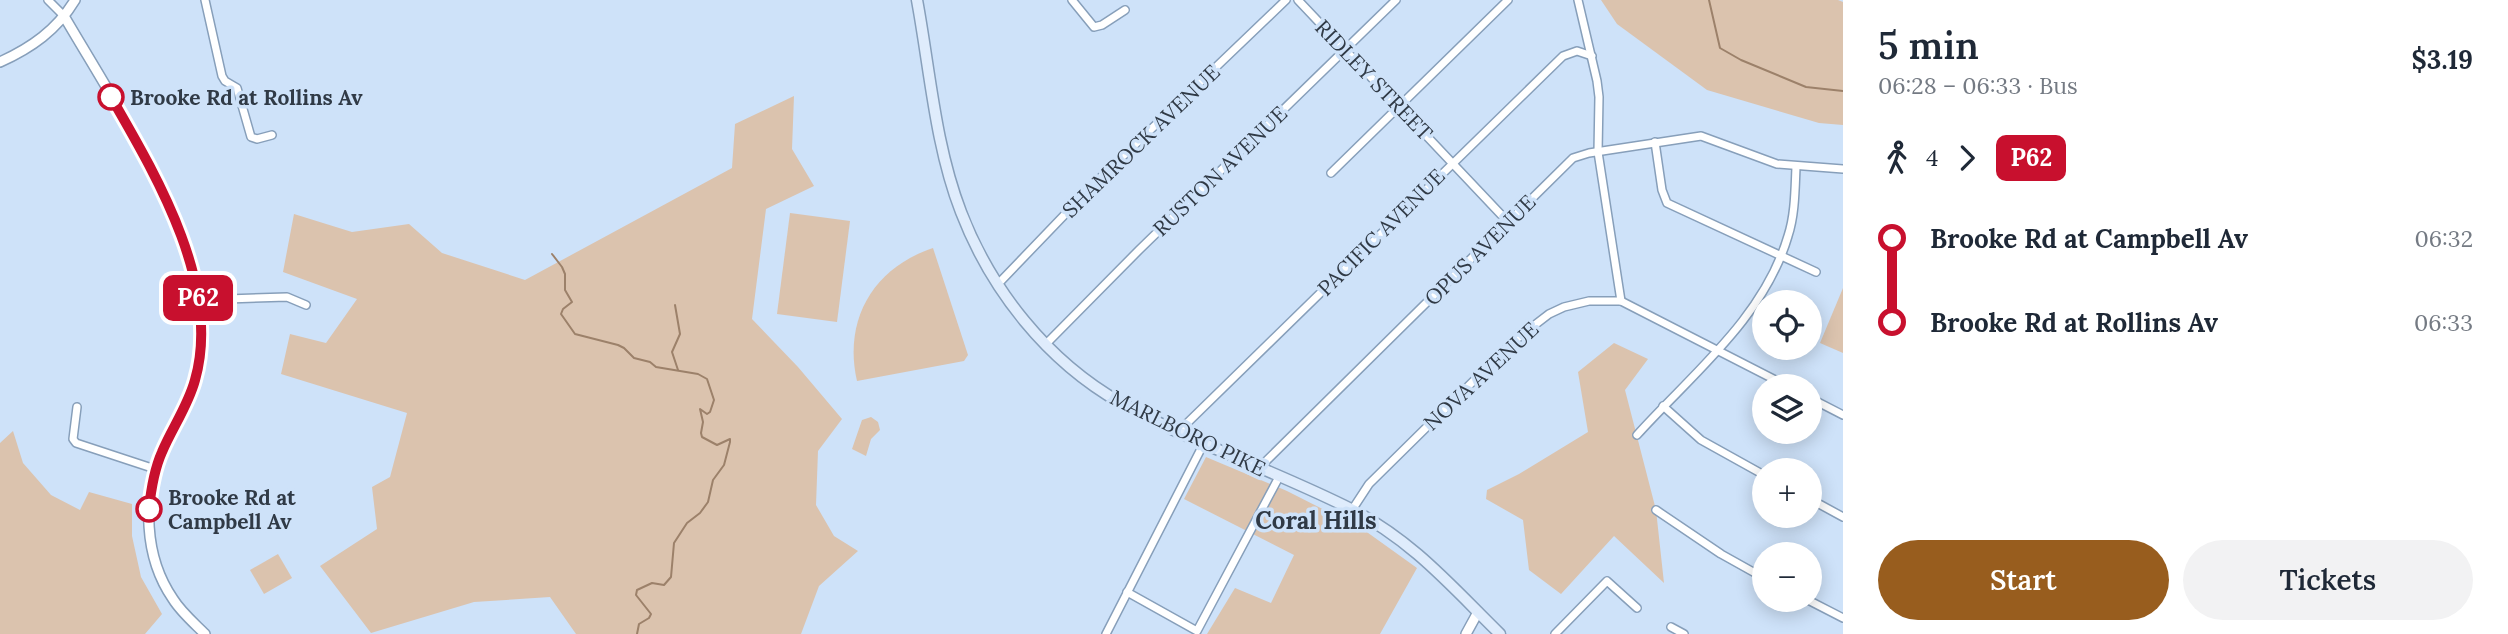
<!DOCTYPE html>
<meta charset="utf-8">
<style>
body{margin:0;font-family:Lora,serif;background:#f2f2f3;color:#1f2937;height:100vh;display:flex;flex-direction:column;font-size:26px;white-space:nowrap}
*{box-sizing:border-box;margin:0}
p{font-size:23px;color:#747a83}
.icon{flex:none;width:38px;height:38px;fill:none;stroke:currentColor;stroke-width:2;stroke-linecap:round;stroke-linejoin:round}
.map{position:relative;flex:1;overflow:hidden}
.drawer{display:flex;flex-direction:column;background:#fff;width:665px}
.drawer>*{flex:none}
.badge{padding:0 14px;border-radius:10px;font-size:24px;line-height:46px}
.buttons{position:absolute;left:1752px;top:290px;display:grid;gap:14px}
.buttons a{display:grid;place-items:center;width:70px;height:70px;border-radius:50%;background:#fff;box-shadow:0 4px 18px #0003;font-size:35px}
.map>.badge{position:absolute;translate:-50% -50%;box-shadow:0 0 0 4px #fff}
.legs{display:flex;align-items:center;gap:10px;height:77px;padding:0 35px;font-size:23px}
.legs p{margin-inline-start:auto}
.summary{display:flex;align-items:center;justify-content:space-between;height:119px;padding:0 35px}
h1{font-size:38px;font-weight:600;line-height:52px}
.cta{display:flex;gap:14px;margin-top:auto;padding:14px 35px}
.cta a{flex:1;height:80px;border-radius:42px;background:#985d1e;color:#fff;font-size:28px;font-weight:600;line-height:80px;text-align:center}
.cta a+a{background:#f2f2f3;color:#1f2937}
ul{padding:0 35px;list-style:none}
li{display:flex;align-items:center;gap:24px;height:84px;font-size:26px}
li i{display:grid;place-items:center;width:10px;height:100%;margin:0 9px;background:currentColor}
li i::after{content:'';width:18px;height:18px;margin:-9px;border:5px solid;border-radius:50%;background:#fff}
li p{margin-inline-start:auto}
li:first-child i{background:linear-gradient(#0000 50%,currentColor 0)}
li:last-child i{background:linear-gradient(currentColor 50%,#0000 0)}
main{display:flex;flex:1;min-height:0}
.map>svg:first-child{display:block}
.green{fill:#dbc3ae}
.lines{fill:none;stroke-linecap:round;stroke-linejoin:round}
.stream{stroke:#9c816a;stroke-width:2}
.minor-casing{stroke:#879fba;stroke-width:10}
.tertiary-casing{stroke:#879fba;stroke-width:12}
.secondary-casing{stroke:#879fba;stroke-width:13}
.minor{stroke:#fff;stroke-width:7}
.tertiary{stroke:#fff;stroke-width:9}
.secondary{stroke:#dfecfc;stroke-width:10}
.line-1-casing{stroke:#fff;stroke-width:16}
.line-1{stroke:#c8102e;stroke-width:10}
.stop-1-dot{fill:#fff;stroke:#c8102e;stroke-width:3.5}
.labels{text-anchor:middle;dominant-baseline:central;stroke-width:7;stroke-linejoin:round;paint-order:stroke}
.street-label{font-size:21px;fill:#303a46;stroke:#cee2f9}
.stop-label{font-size:21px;font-weight:bold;fill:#303a46;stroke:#cee2f9;text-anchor:start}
.quarter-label{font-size:24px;font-weight:bold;fill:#303a46;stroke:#cee2f9}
</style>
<main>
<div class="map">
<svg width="1843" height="634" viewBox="0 0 1843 634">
<rect width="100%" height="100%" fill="#cee2f9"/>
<g class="green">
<path d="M1601,0H1838L1843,2V125L1819,123L1707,90L1617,24Z"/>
<path d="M794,96L792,149L814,186L766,209L752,319L798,367L842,419L818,451L816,505L834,536L858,551L819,586L801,634H576L550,597L474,602L371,633L320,566L377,529L372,487L390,477L407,413L281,374L290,334L326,343L357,299L283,272L294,214L352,232L409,224L442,253L525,280L732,168L735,124Z"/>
<path d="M790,213L850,221L837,322L777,314Z"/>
<path d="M933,248L968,355L964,361L857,381C843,320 873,268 933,248Z"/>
<path d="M1843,288V353L1820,343Z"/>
<path d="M1614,343L1648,359L1625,390L1656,510L1664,583L1614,536L1561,594L1529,570L1523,520L1486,499L1487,490L1519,474L1588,432L1578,372Z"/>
<path d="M871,417L878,422L880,430L871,439L866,456L852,449L862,420Z"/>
<path d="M13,431L23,463L51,495L80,510L89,492L132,504V536L141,577L162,614L145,634H0V443Z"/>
<path d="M1206,457L1287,491L1364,530L1417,568L1380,634H1207L1235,588L1271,603L1294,555L1184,499Z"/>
<path d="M278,554L292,578L264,594L250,570Z"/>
</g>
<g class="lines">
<g class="stream">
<path d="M1709,0L1720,48L1741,60L1806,87L1843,91"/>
<path d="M552,254L562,267L565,274V290L572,302L563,309L561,314L575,334L618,345L624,348L634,358L650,362L656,367L698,374L707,379L714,400L710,412L707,414L700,409L703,422L701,433L702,437L717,445L730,439V442L724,465L713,480L708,502L700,513L687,523L674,543L671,577L664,585L652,583L637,590L636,595L651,614L649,618L639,624L637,634"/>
<path d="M675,305L680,334L672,352L678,370"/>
</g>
<g class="minor-casing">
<g id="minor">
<path d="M48,0L64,16"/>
<path d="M205,0L222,76L225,81L237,88L251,137L257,139L272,135"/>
<path d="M1072,0L1094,27L1102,25L1125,10"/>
<path d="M1298,0L1508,222"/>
<path d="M1578,0L1597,81L1599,97L1598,152L1621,301"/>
<path d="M1655,142L1662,190L1667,203L1816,272"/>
<path d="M1331,173L1508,0"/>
<path d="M998,284L1098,180L1286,0"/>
<path d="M198,300L287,297L306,305"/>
<path d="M1046,344L1139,250L1396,0"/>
<path d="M1810,398L1843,415"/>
<path d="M1663,406L1701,440L1764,475"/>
<path d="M77,407L73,439L76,443L155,469"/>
<path d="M1178,432L1563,56L1577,51L1592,56"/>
<path d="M1637,435C1692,374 1764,318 1788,236C1795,215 1795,190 1796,167"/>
<path d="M1259,468L1573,158L1589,153L1701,136L1777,164L1843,169"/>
<path d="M1810,499L1843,517"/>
<path d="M1352,510L1369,484L1514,341L1549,314L1564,307L1589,301H1621L1789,387"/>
<path d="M1656,510L1721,554L1764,578"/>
<path d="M1127,592L1197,631L1279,477"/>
<path d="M1808,600L1843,618"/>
<path d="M1671,627L1684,634"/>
<path d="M1106,634L1204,443"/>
<path d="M1555,634L1607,581L1637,608"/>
</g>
</g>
<g class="tertiary-casing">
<g id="tertiary">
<path d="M64,16C116,105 190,214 201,318C204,356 194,391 177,424C172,434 166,443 162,452C142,498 144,557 173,599C181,612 194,623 205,634"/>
<path d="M0,62C31,48 57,30 75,0"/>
<path d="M1466,634L1478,612"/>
</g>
</g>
<g class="secondary-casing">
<path id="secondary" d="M917,0C930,70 935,145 961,212C991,290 1047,361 1121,403C1194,444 1276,471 1351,509C1413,541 1451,586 1500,634"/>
</g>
<use href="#minor" class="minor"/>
<use href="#tertiary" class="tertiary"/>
<use href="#secondary" class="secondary"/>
</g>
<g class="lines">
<g class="line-1-casing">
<path id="line-1" d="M111,97C156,175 222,286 195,380C188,406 172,428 162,452C154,470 151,489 149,509"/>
</g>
<use href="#line-1" class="line-1"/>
</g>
<g class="stop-1-dot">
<circle cx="111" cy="97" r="12"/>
<circle cx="149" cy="509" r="12"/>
</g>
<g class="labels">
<g class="street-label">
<text transform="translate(1374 80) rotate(46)">RIDLEY STREET</text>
<text transform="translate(1141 141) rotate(-44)">SHAMROCK AVENUE</text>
<text transform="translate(1220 171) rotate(-44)">RUSTON AVENUE</text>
<text transform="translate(1381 232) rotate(-45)">PACIFIC AVENUE</text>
<text transform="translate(1480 250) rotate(-45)">OPUS AVENUE</text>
<text transform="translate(1481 376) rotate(-43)">NOVA AVENUE</text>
<text transform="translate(1188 433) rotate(26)">MARLBORO PIKE</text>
</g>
<g class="stop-label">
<text x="130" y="97">Brooke Rd at Rollins Av</text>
<text x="168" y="497">Brooke Rd at<tspan x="168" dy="24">Campbell Av</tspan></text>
</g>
<g class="quarter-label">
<text x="1316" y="520">Coral Hills</text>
</g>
</g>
</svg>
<div class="buttons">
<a><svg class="icon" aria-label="locate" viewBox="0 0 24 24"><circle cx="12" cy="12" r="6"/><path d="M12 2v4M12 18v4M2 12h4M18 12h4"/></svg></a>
<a><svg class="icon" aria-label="layers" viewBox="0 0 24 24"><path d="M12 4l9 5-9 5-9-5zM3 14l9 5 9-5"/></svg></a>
<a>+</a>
<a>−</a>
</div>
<b class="badge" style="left:198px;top:298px;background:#c8102e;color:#fff">P62</b>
</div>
<section class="drawer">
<div class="summary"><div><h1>5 min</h1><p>06:28 – 06:33 · Bus</p></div><b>$3.19</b></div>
<div class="legs"><svg class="icon" aria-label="walk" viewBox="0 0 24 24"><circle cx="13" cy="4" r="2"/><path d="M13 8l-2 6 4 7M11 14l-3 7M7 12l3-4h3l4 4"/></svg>4<svg class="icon" aria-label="forward" viewBox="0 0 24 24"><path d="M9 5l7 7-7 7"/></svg><b class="badge" style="background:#c8102e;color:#fff">P62</b></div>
<ul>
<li><i style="color:#c8102e"></i><b>Brooke Rd at Campbell Av</b><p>06:32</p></li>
<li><i style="color:#c8102e"></i><b>Brooke Rd at Rollins Av</b><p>06:33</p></li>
</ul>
<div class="cta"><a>Start</a><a>Tickets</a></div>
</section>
</main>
